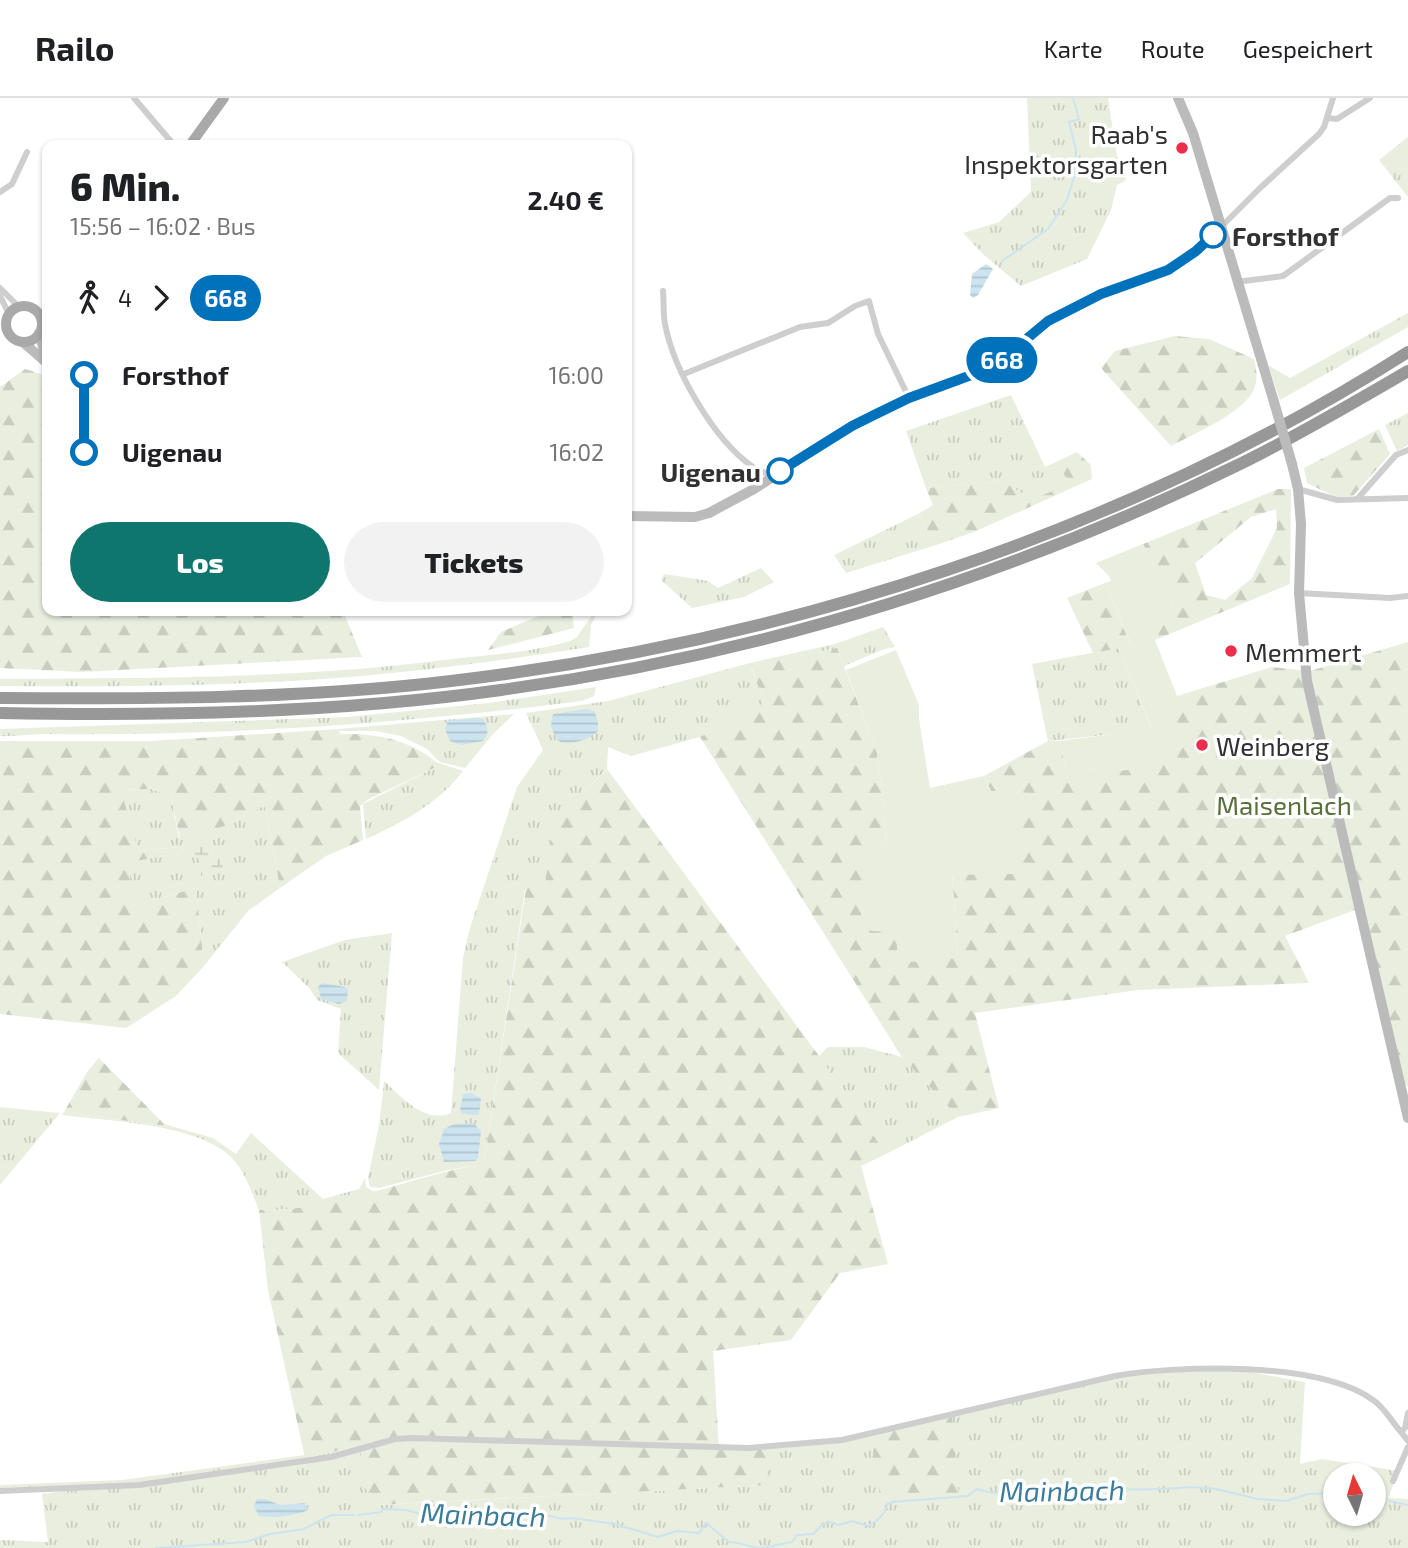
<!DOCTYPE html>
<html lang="de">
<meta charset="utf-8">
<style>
body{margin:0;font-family:"Exo 2",sans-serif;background:#f2f2f2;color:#202124;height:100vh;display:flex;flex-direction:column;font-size:26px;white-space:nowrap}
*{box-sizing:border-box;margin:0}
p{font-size:23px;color:#757577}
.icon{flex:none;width:38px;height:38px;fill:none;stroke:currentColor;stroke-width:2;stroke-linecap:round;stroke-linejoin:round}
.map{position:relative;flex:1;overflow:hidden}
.sheet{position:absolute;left:42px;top:42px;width:590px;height:476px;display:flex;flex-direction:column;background:#fff;border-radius:14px;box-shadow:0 2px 5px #0004}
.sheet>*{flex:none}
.badge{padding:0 14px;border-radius:23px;font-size:24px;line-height:46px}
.needle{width:46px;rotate:355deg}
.buttons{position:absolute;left:1323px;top:1365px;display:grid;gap:14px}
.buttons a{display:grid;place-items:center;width:63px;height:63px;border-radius:50%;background:#fff;box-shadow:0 2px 5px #0004;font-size:35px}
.map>.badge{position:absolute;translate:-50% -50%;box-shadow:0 0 0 4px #fff}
.legs{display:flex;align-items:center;gap:10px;height:77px;padding:0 28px;font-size:23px}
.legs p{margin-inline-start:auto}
.head{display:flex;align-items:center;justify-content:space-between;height:119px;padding:0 28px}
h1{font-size:38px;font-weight:800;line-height:52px}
.cta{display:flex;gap:14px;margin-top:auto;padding:14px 28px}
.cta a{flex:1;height:80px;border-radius:42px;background:#0f766e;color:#fff;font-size:28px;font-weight:800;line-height:80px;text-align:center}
.cta a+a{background:#f2f2f2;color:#202124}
ul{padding:0 28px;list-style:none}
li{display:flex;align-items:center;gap:24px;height:77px;font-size:26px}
li i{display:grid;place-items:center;width:10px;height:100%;margin:0 9px;background:currentColor}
li i::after{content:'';width:18px;height:18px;margin:-9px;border:5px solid;border-radius:50%;background:#fff}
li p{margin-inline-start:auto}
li:first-child i{background:linear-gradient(#0000 50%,currentColor 0)}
li:last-child i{background:linear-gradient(currentColor 50%,#0000 0)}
header{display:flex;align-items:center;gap:42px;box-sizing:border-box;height:98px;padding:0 35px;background:#fff;border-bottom:2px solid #e0e0e0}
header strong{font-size:33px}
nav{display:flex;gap:38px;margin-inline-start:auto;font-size:24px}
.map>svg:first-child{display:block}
.grass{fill:url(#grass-tufts);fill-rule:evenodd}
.forest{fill:url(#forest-firs);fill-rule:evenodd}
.wetland{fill:url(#wetland-marsh)}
.green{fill:#e9eedf}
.water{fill:url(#water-rules)}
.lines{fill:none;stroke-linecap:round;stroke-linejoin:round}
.stream{stroke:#cbe4ef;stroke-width:2}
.street{stroke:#cecece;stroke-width:6}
.secondary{stroke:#bbb;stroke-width:10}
.primary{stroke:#a9a9a9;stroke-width:10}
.highway{stroke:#989898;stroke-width:12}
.secondary-bridge{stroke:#bbb;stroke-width:10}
.line-1-casing{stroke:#fff;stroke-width:16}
.line-1{stroke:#0072bc;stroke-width:10}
.poi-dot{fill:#ee2d4c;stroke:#fff;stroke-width:2.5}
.stop-1-dot{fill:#fff;stroke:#0072bc;stroke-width:3.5}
.labels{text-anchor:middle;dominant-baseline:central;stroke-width:7;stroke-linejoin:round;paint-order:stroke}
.poi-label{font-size:26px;fill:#313131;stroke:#fff;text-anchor:start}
.stop-label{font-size:26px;font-weight:bold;fill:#313131;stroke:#fff;text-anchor:start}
.park-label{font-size:26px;fill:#59703b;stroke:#fff}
.water-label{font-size:28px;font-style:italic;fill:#3a7c99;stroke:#fff}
</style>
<header>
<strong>Railo</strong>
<nav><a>Karte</a><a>Route</a><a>Gespeichert</a></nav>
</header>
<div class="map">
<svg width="1408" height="1450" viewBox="0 0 1408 1450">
<defs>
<pattern id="grass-tufts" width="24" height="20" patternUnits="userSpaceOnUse" patternTransform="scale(1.75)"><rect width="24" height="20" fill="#e9eedf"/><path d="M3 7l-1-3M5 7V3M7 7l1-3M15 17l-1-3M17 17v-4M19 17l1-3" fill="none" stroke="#c8cdc0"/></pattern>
<pattern id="forest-firs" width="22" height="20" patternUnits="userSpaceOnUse" patternTransform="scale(1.75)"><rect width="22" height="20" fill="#e9eedf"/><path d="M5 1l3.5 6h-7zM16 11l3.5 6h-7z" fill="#c8cdc0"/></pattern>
<pattern id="wetland-marsh" width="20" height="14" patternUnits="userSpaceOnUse" patternTransform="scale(1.75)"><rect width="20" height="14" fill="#e9eedf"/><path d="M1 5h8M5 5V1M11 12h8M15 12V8" fill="none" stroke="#c8cdc0"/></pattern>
<pattern id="water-rules" width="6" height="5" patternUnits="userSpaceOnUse" patternTransform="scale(1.75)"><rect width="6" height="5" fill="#cbe4ef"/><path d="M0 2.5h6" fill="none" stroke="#afc4cd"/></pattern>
</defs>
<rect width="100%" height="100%" fill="#fff"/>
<g class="grass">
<path d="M1027,0H1108L1117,59L1126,82L1117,87L1111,112L1087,161L1021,188L984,157L963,135L999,124L1031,94Z"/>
<path d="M1408,39V99L1379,62Z"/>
<path d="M1408,215V229L1280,302L1268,267L1290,280Z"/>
<path d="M1011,297L1045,369L1054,365L1072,385L1043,397H1024L1003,383L926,390L906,333Z"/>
<path d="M1408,315V347L1397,353L1385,327Z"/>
<path d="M918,416L936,447L846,475L834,457Z"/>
<path d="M761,470L774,484L744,499L692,510L661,482L664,476L708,483L718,490Z"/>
<path d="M594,514L597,515L591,527L589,549C513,561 438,571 362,578C242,588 120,589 0,588V581C148,580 296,581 443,562C485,557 530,555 570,543L577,539Z"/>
<path d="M883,529L895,549L882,552L844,568L837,550L751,569L764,605L700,639L631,658L608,649L607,671L566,711L551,742L545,785L525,792L484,1066L448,1072L379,1090L370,1089L368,1080L379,1027L384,983C402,999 424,1026 451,1015L463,860L469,833L517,689L543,652L526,615L608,603L750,565L835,546Z"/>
<path d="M1119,550L1152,632L1048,643L1032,566Z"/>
<path d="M596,589L594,598L582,603C405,625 226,638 48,636C32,636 16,639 0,638V631L347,619L489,605Z"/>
<path d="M514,616L494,635L465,670L440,664L427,651L401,638L376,633H339L338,631Z"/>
<path d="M436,664L463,673C439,705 402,725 366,741L363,706L434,670Z"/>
<path d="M152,691L171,699L179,740L222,729L265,707L280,790L248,813L204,868L196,790L131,808L129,764L185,754L180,749L138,753L120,692Z"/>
<path d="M392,835L379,992L338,955L341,911L317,902L310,891L282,864L345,842Z"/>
<path d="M828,949H864L902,959L958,1019L886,1056L819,958Z"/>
<path d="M0,1009L60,1015L0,1087Z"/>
<path d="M64,1014L162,1028L164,1026L213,1040L236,1056L251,1035L323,1101L359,1091L365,1080L366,1089L373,1093H379C340,1104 300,1113 259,1112C252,1095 245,1074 232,1060C200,1026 108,1023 62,1017Z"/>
<path d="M1229,1270L1305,1284L1300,1366L1322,1361L1399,1373L1388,1400L1408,1401V1450H0V1442L48,1444L42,1396L114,1386L0,1390V1387L122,1382L305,1357L306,1360L360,1348L376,1407L767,1387V1351L870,1335L958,1399L952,1317L1134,1274ZM1335,1377H1374V1416H1335Z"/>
</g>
<g class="forest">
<path d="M1175,238L1209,241L1254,261C1256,269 1258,279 1255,288C1249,313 1193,336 1171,348L1101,270L1115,253Z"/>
<path d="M25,271L47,278V513H343L362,559L82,574L0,570V289Z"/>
<path d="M1379,331L1390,356L1353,398L1336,399L1307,385L1304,370Z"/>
<path d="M1077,354L1091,367L1092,381L974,434L936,447L918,416L933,407L926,390L1003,383L1024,397H1043L1071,385L1054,365Z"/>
<path d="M1278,391H1291L1290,486L1155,542L1173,506L1143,446ZM1276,411L1277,430L1252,480L1225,502L1206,497L1195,465L1251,419Z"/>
<path d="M1105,485L1131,548L1093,555L1067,500Z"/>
<path d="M550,513H572L574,530L488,552L501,534Z"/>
<path d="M1408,544V988L1404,987L1363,809L1285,838L1309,885L1138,892L975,915L999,1010L958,1019L902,959L700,639L764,605L751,568L837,550L877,655L883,698L886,747L867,752L896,834L958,860L952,776L1031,696L991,693L984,678L1048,643H1060L1068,681L1172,626L1177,598L1272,569L1310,573Z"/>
<path d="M338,631L340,636C375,635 409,641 436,664L434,670L367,702L360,708L363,742L326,758L280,790L265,707L222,729L180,740L171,699L152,691L121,692L138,753L180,749L185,754L130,764L131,808L196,790L204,868L176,898L126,930L0,916V643H154Z"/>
<path d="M607,671L819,958L886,1056L861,1068L888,1166L840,1175L791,1242L713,1253L719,1350L767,1351V1387L375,1407L364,1388L360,1348L305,1360L268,1192L259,1112C338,1114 408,1078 484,1066L526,791L545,785C549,761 548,730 566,710C579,697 594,685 607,671Z"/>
<path d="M99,960L164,1026L163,1028L64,1014L87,974Z"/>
<path d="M952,1317L959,1399L881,1405L870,1335Z"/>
</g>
<path class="wetland" d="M197,746H208L216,753L223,767L220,774L207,779L201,778L202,766L193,753Z"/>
<g class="green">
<path d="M1143,446L1173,506L1155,542L1177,598L1167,666L1068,681L1060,643L1152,631L1119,550L1131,547L1105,485L1111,483L1109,478L1096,465Z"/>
<path d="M896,552L919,607V621L930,690L984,678L991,693L1031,695L1012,776L952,777L958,860L898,865L896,834L871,833L867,752L886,747L883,698L877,655L846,572Z"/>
</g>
<g class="water">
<path d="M986,166L993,171L978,197L973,200L970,197L972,176Z"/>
<path d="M587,611L595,614L598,626V633C587,643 574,646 560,644C552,634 549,628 553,616Z"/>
<path d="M475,620L483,621C489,630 489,635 483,643L461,647L450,643L445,631L448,623Z"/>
<path d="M322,885L345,889L348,892L347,903L339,906L321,901L318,889Z"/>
<path d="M471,995L481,1000L479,1017L462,1016L460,1012L463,996Z"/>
<path d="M473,1025L481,1033L478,1060L475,1063L444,1064L439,1046L444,1031L454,1026Z"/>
<path d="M257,1401H265L280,1407L305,1405L308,1412C294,1419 273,1420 259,1418L254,1408Z"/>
</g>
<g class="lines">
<g class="stream">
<path d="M1002,163L1048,131L1067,102L1075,76L1076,52L1069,24L1079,21L1073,0"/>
<path d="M1374,1399L1381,1400"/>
<path d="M1390,1403L1408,1407"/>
<path d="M358,1417L381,1414L383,1411L406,1412L420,1416C427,1412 435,1416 442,1411L450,1413L454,1418L500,1419L513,1414H530L563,1421L572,1420L615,1426L658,1439L677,1433L699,1435L706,1425L729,1444C742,1444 748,1450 762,1450"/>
<path d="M156,1450L246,1444L270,1436L304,1431L331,1417H354"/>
<path d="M762,1450L792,1444L797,1437L813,1436L822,1427L829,1424L839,1427L852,1423L868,1428C876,1424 886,1416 887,1406L893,1404L968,1398L977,1391C998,1399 1016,1392 1037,1392C1088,1390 1140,1394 1191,1389L1216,1391L1258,1401L1286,1403L1308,1396L1335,1395"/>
</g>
<g class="street">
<path d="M134,0L174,47"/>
<path d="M1327,20L1337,21L1370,0"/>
<path d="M0,94L12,86L27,54"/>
<path d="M1220,130L1259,91L1319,36L1324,29L1333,0"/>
<path d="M1236,184L1283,178L1390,100H1398"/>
<path d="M0,190L19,209"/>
<path d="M663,193C664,204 663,216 665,226C674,273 714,342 753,369C758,373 766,375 773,378"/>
<path d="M0,198L9,216"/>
<path d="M684,276L800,229L828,225L855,208L869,203L878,236L909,300"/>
<path d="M1298,391L1337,402L1408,400"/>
<path d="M1358,400L1396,357L1408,352"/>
<path d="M1299,495L1390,500L1408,498"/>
<path d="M1408,1315L1405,1330L1401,1334L1408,1343"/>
<path d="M1393,1383L1408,1349"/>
<path d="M0,1393L139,1387L331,1359L395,1341L413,1340L748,1350L842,1342L1115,1278C1178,1267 1320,1263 1373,1302C1384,1309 1392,1324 1401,1334"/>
</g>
<g class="secondary">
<path d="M1178,0L1193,35L1274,304"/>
<path d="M39,235L47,262"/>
<path d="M24,245L47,265"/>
<path d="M1292,366L1298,391L1301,426L1299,495L1307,583L1408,1020"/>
<path d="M626,418L695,419L709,415L754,391L852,328L909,300L993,269L1048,223L1067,212L1101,196L1168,172L1196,153L1220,130"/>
</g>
<g class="primary">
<path d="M190,47L224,0"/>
<circle cx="24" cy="226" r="18"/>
</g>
<g class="highway">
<path d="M0,600C150,601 301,601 451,583C784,544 1124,435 1408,254"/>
<path d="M0,615C167,618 336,615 501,592C758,557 1007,480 1240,366C1297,338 1353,305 1408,273"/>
</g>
<path class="secondary-bridge" d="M1274,304L1292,366"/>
</g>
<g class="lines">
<g class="line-1-casing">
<path id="line-1" d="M780,373L852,328L874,317L909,300L993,269L1048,223L1101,196L1168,172L1196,153L1213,137"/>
</g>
<use href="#line-1" class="line-1"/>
</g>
<g class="poi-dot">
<circle cx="1182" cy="50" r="7"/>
<circle cx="1231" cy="553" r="7"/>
<circle cx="1202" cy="647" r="7"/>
</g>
<g class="stop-1-dot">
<circle cx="1213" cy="137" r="12"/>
<circle cx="780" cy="373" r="12"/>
</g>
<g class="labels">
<g class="poi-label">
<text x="1168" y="35" text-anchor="end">Raab's<tspan x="1168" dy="30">Inspektorsgarten</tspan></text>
<text x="1245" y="553">Memmert</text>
<text x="1216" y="647">Weinberg</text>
</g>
<g class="stop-label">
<text x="1232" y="137">Forsthof</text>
<text x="761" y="373" text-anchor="end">Uigenau</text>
</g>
<g class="park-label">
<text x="1284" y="706">Maisenlach</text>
</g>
<g class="water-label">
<text transform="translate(1062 1392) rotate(-1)">Mainbach</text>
<text transform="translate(483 1416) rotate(2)">Mainbach</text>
</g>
</g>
</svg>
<div class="buttons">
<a><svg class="needle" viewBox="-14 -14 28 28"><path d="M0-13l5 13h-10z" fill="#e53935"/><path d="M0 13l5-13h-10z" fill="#757577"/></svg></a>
</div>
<b class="badge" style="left:1002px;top:262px;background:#0072bc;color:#fff">668</b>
<section class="sheet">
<div class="head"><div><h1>6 Min.</h1><p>15:56 – 16:02 · Bus</p></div><b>2.40 €</b></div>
<div class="legs"><svg class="icon" aria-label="walk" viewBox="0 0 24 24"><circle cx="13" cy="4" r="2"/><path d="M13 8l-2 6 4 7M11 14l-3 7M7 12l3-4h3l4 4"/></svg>4<svg class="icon" aria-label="forward" viewBox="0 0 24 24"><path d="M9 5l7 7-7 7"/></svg><b class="badge" style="background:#0072bc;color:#fff">668</b></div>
<ul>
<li><i style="color:#0072bc"></i><b>Forsthof</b><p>16:00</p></li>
<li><i style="color:#0072bc"></i><b>Uigenau</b><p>16:02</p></li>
</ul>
<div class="cta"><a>Los</a><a>Tickets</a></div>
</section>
</div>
